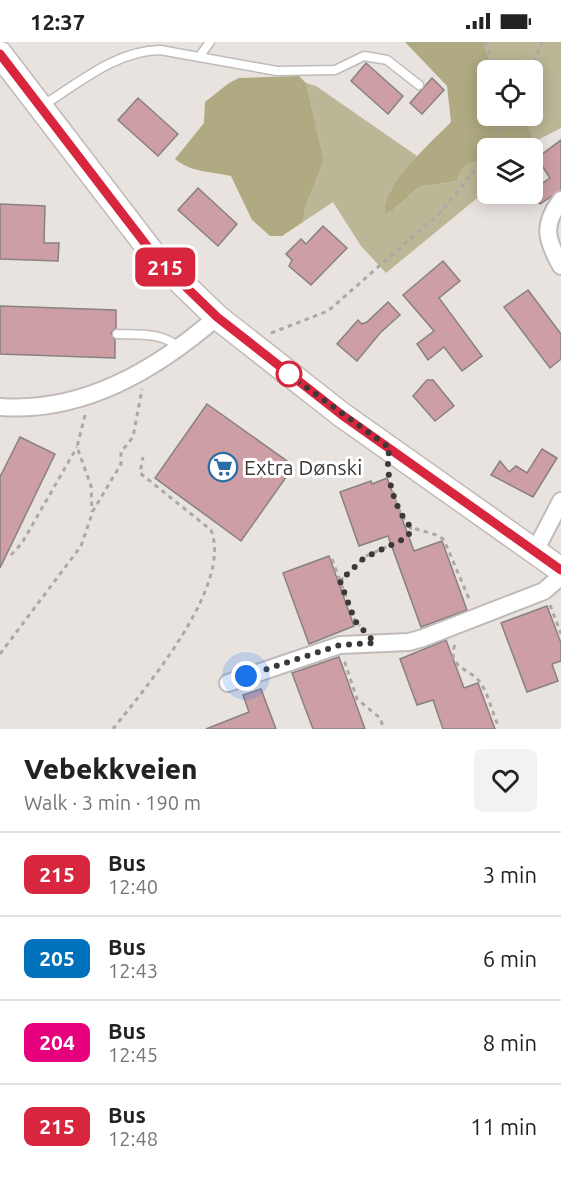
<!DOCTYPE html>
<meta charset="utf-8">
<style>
body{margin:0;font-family:Ubuntu,sans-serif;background:#f2f2f2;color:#222;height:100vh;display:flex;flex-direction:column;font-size:22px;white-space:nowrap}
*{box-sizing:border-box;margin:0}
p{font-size:20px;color:#767676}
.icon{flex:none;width:33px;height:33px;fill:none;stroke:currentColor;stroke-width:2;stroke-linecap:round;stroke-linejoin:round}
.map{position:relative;height:687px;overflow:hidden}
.side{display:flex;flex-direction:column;background:#fff;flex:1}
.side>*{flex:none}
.badge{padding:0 12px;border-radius:9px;font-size:21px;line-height:39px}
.controls{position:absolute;left:477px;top:18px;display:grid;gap:12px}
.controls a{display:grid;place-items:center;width:66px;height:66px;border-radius:9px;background:#fff;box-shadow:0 3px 15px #0003;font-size:30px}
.you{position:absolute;width:30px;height:30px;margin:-15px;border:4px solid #fff;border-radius:50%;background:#1a73e8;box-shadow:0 0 0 9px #1a73e833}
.map>.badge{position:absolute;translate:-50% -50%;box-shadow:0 0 0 3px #fff}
.round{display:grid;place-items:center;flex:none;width:63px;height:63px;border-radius:9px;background:#f2f2f2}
.head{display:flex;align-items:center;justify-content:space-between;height:102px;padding:0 24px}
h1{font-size:28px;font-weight:800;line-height:45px}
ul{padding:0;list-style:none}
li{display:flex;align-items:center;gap:18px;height:84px;padding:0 24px;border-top:2px solid #e0e0e0}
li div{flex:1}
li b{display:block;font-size:22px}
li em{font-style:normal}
li .badge{min-width:66px;font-weight:700;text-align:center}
.status{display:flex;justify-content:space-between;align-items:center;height:42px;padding:0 30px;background:#fff;direction:ltr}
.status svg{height:16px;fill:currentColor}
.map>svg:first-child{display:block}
.green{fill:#bbb796}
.forest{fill:#afaa82}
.building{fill:#cd9fa5;stroke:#878181;stroke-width:1.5}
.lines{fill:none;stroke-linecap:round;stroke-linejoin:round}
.lane-casing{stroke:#c0bab8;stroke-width:11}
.street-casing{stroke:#c0bab8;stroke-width:20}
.secondary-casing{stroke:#c0bab8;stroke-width:27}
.path{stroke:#ada8a6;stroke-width:3;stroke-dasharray:4.5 4.5;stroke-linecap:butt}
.lane{stroke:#fff;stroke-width:8}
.street{stroke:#fff;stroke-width:16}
.secondary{stroke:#fff;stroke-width:24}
.line-casing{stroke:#fff;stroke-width:14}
.line{stroke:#d7263d;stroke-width:9}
.walk{stroke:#3c3938;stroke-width:6;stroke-dasharray:0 10.8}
.stop-dot{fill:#fff;stroke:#d7263d;stroke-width:3}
.labels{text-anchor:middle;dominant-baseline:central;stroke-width:6;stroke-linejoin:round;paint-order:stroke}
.poi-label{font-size:21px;fill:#3c3938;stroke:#fff;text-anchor:start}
</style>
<div class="status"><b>12:37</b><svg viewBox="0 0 49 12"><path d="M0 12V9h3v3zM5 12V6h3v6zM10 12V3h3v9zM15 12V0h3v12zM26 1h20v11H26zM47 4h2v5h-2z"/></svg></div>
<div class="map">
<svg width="561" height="687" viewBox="0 0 561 687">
<rect width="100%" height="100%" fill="#e9e3e0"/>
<g class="green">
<path d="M483,0H561V86L534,100L526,77L521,74H532V28H493Z"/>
<path d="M306,41L316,44L417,114L390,149L393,168L419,145L457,139C460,125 467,121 480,117L483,135L487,134V148L386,231L361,204L333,160L303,180L305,166L324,118Z"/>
</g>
<g class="forest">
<path d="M405,0H483L493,28H488V74C519,74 524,66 534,100L527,106H488L487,134L483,135L480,118C467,120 460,126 457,139L419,145L393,168L385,172C382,142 431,101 451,80L447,44Z"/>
<path d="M299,34L306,41L324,118L305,166L303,180L282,194H270L252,178L231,134C210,129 192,131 175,117L204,81L205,60L229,41L239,36Z"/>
</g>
<g class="building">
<path d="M366,21L403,54L388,72L351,39Z"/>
<path d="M432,36L444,48L422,72L410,61Z"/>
<path d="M138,56L178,92L158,114L118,78Z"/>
<path d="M561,98V148L540,162L532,148L550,136L537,116Z"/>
<path d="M198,146L237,182L218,204L178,168Z"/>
<path d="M0,162L45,164L44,201H59L58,219L0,217Z"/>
<path d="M323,184L347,206L311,243L289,224L292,218L286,212L301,197L306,202Z"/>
<path d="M443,219L460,239L439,256L482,314L462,329L444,305L428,318L417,302L434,289L403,253Z"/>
<path d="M528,248L561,292V317L550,326L504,265Z"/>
<path d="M388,260L400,273L380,291L357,319L337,302L358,278L362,282L367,280Z"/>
<path d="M0,264L116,268V286L111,291L115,298V316L0,312Z"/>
<path d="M427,338H433L454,364L435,379L413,354Z"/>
<path d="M207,362L294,424L241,499L155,436Z"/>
<path d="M20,395L55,412L0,526V435Z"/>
<path d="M542,407L557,416L533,455L491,433L500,419L509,430L516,424L527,431Z"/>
<path d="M387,436L414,509L442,499L467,568L421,585L388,494L359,504L340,450L371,439L372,442Z"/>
<path d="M329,514L354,584L309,602L283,531Z"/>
<path d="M547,564L561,601V619L552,622L558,639L527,650L501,581Z"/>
<path d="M446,598L464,646L478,641L495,687H443L433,658L417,663L400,617Z"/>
<path d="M339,615L353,654L365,687H313L292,631Z"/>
<path d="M261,647L276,687H206L249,670L243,653Z"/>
</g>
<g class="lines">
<g class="lane-casing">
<g id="lane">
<path d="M199,15L210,0"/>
<path d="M42,64C79,41 115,9 160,8L277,29L335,28L364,14L387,18L419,43"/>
<path d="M117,292C138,293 162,290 178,305"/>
</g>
</g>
<g class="street-casing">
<g id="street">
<path d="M561,158C542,183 546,197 561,224"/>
<path d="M0,365C83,371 156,328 217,275"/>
<path d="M535,509L561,459"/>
<path d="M228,641L340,603L409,600L423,596L544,549L561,534"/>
</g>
</g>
<g class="secondary-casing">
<path id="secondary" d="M0,12L157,217L217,275L342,373L561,528"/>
</g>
<g class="path">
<path d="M485,0L496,28"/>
<path d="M530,28L542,0"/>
<path d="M502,74L503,85"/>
<path d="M491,106L509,74"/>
<path d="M271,291L328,269L442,169L488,111"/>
<path d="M85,373L77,405L91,444L92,470"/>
<path d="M387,432C393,447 398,479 414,486C425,491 435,490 444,498L470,559"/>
<path d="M11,513L22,501L77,405"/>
<path d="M332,517L355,579L360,584"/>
<path d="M340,539L364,515L408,495L411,485"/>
<path d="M550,563L561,592"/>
<path d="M455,603C446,625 470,627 479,639C488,650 492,670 498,683"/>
<path d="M0,612L81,504L93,469L121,422V410L133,395L142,347"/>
<path d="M346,620L345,621L357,657L380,676L384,687"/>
<path d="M113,687C147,644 233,543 211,488L140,431L143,415"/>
</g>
<use href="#lane" class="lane"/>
<use href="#street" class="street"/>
<use href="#secondary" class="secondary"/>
</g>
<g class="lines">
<g class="line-casing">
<path id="line" d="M0,12L157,217L217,275L342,373L561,528"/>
</g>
<use href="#line" class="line"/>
<path class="walk" d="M246,634L340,603L375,601L355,579L340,539L364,516L408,495L411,485C395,470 383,427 390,406L284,329L289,332"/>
</g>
<defs>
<g id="supermarket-ring" transform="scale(1.5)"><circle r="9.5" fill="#fff" stroke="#2e6da4" stroke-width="1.5"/><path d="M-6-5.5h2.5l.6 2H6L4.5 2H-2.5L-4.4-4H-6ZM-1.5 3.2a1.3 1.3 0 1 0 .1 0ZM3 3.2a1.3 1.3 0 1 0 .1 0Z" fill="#2e6da4"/></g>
</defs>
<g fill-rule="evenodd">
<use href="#supermarket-ring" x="223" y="425"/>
</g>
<circle class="stop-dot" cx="289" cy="332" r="12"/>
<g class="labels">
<g class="poi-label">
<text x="244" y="425">Extra Dønski</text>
</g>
</g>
</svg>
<div class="controls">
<a><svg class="icon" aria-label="locate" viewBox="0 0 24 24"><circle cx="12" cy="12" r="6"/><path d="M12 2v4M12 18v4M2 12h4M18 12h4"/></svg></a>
<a><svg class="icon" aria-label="layers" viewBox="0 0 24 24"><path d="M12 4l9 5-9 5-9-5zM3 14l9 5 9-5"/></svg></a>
</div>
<div class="you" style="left:246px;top:634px"></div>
<b class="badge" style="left:165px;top:225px;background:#d7263d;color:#fff">215</b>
</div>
<section class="side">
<div class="head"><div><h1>Vebekkveien</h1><p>Walk · 3 min · 190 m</p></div><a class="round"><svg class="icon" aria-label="heart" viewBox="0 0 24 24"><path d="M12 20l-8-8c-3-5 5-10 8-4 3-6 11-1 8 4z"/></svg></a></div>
<ul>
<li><span class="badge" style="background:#d7263d;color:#fff">215</span><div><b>Bus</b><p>12:40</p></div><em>3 min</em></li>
<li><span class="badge" style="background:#0072bc;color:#fff">205</span><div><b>Bus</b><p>12:43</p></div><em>6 min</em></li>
<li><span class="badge" style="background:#e6007e;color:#fff">204</span><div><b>Bus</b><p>12:45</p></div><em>8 min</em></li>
<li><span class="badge" style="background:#d7263d;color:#fff">215</span><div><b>Bus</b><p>12:48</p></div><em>11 min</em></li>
</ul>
</section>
